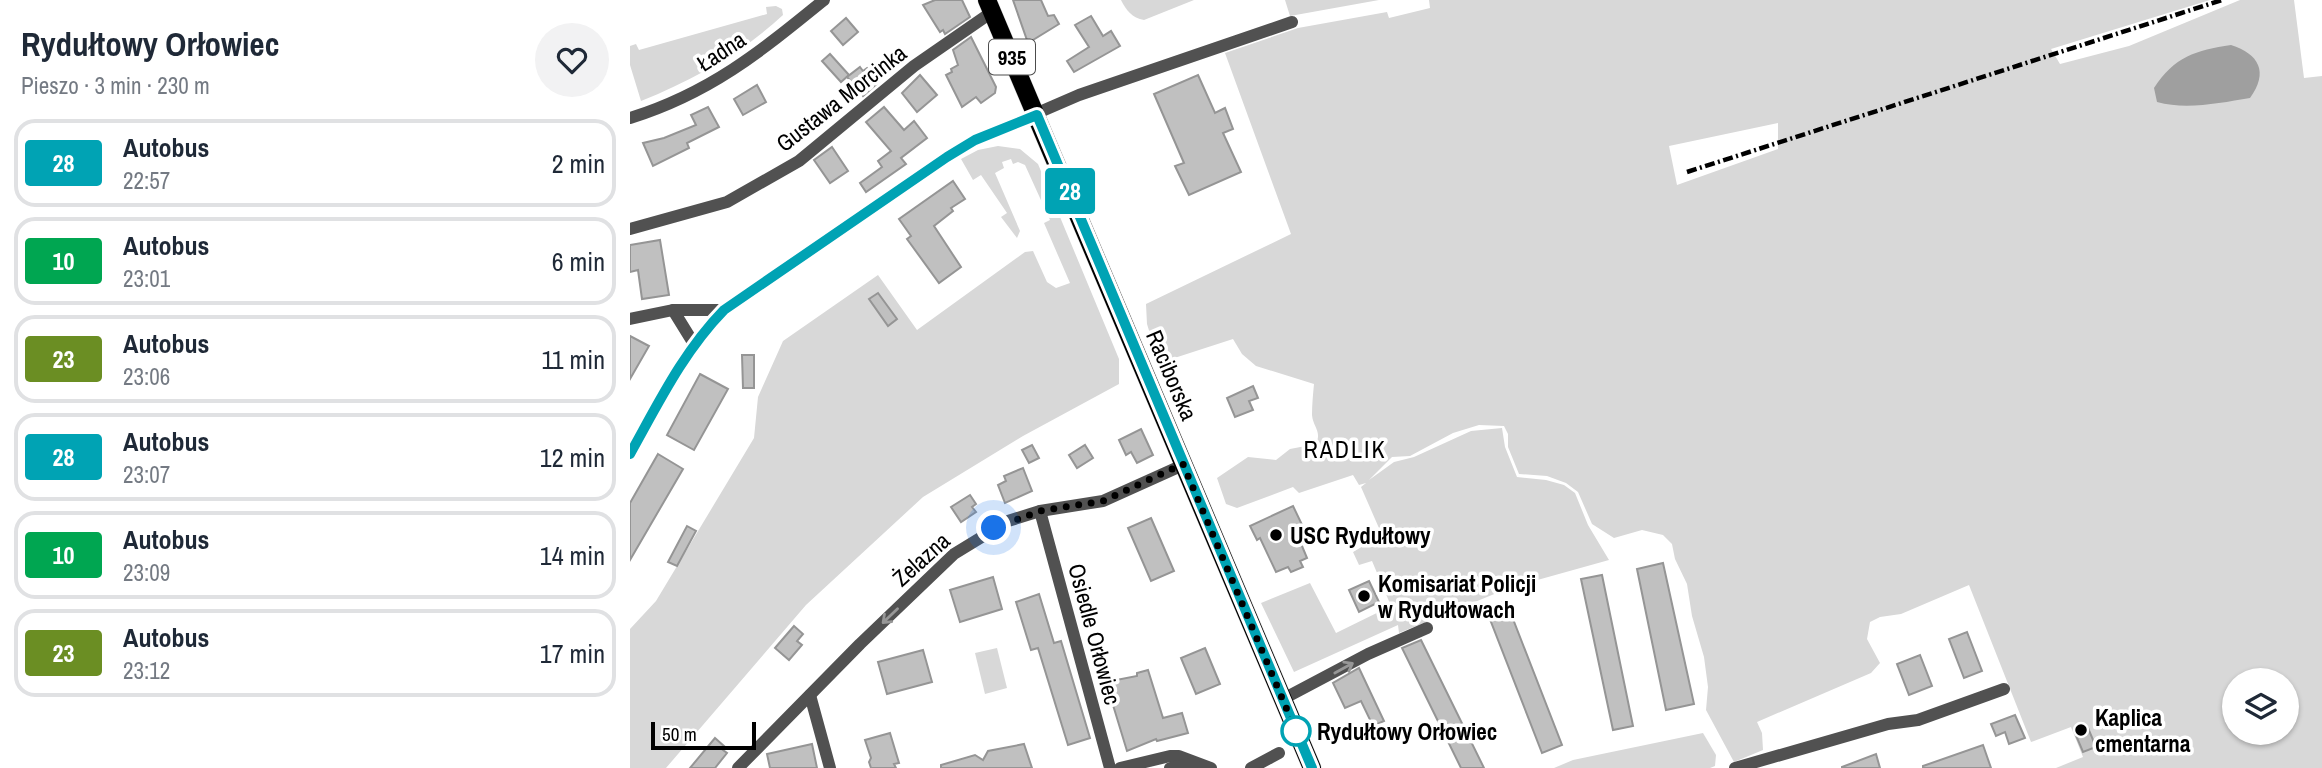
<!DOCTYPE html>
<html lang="pl">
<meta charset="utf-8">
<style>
body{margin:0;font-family:"Archivo Narrow",sans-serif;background:#f2f2f3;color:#1f2937;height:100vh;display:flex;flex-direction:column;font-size:26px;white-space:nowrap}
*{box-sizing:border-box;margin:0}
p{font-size:23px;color:#747a83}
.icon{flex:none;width:38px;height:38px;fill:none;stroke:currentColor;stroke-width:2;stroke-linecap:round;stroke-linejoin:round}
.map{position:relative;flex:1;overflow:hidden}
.panel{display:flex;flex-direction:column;background:#fff;width:630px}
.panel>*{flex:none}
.badge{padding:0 14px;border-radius:5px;font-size:24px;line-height:46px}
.controls{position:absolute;left:1592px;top:668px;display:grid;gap:14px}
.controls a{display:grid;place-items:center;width:77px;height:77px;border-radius:50%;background:#fff;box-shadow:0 2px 5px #0004;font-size:35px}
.scale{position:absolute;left:21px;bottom:18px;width:105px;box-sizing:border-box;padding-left:7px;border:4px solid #000;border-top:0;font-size:19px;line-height:24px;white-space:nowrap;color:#000;-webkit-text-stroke:5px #fff;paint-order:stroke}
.you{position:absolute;width:35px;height:35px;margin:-18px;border:5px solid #fff;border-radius:50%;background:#1a73e8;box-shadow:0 0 0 10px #1a73e833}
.map>.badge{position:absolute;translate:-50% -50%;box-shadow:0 0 0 4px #fff}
.round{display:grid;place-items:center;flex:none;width:74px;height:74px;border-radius:37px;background:#f2f2f3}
.head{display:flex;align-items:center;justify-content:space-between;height:119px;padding:0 21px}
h1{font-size:33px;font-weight:800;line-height:52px}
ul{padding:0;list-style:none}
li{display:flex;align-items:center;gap:21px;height:88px;margin:0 14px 10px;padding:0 7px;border:4px solid #e0e1e3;border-radius:21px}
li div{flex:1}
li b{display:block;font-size:26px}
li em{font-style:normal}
li .badge{min-width:77px;font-weight:700;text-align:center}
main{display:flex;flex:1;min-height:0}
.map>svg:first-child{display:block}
.green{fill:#d8d8d8;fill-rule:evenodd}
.water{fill:#9f9f9f}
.building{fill:#c0c0c0;stroke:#959595;stroke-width:2}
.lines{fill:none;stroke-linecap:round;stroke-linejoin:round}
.primary-casing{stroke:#dbdbdb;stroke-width:19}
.street{stroke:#515151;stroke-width:12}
.primary{stroke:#000;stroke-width:18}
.rail{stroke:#000;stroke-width:4.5;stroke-dasharray:10 3.5 2 3.5;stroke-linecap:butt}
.oneway{stroke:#979797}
.line-casing{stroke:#fff;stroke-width:16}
.line{stroke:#00a3b4;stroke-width:10}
.walk{stroke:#000;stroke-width:7;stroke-dasharray:0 12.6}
.poi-dot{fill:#000;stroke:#fff;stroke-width:2.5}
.stop-dot{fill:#fff;stroke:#00a3b4;stroke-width:3.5}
.labels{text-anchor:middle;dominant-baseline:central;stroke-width:7;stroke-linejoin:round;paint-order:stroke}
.shield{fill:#fff;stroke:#4c4c4c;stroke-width:2}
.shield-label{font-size:21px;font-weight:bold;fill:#000}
.street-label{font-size:23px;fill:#000;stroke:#fff}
.poi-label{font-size:23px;font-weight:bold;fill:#000;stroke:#fff;text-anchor:start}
.stop-label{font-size:23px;font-weight:bold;fill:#000;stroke:#fff;text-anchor:start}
.neighbourhood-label{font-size:24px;letter-spacing:2px;fill:#000;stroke:#fff}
</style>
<main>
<section class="panel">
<div class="head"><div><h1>Rydułtowy Orłowiec</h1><p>Pieszo · 3 min · 230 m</p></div><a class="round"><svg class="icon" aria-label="heart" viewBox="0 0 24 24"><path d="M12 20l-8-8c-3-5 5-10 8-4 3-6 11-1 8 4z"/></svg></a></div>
<ul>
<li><span class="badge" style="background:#00a3b4;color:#fff">28</span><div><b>Autobus</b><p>22:57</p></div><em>2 min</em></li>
<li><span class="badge" style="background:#00a651;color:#fff">10</span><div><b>Autobus</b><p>23:01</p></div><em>6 min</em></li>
<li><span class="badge" style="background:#6b8e23;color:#fff">23</span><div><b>Autobus</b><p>23:06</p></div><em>11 min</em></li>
<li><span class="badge" style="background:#00a3b4;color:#fff">28</span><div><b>Autobus</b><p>23:07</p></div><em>12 min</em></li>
<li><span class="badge" style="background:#00a651;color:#fff">10</span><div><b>Autobus</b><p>23:09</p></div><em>14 min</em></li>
<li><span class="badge" style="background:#6b8e23;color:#fff">23</span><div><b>Autobus</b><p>23:12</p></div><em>17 min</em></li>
</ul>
</section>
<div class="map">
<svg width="1692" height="768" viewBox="0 0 1692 768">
<rect width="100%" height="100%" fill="#fff"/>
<g class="green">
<path d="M491,0H564L514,20C502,18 496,10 491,0Z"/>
<path d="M655,0H749L660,16Z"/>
<path d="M799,0H1580L1421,49L1430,64L1499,46L1610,0H1664L1674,78L1692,76V768H1426L1453,757L1441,727L1401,742L1339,585L1271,614L1250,617L1240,622L1237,639L1250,663L1241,673L1127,722L1132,733L1133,750L1104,762L1076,710L1078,687L1074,657L1062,616L1057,584L1045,559L1042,544L1033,535L1012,530L984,538L962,524L948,492L936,483L917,476L889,474L878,447V434L874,426L849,425L823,433L780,456L762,457L739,480L764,462L784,457L841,431L872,428L875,447L887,477L916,480L934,485L945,493L958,525L979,560L879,588L769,633L768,625L664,672L631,603L680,583L706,633L761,606L742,561L729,565L723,552L752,535L731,487L736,483L729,485L723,475L669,493L663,487L607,508L596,504L587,478L618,457L646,460L660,449L686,444C692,431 683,427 682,415C682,405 683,394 684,384L626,366L612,354L603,339L529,363L517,324L516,304L661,234L595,53L668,28L757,12L759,18L800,8ZM1148,123V149L1047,185L1039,146ZM1605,681H1657V733H1605Z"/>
<path d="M146,6L152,9L153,15C111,54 63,80 11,101L0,65V46L6,44L9,50L137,14L136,7Z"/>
<path d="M368,146L390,149L408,164L489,359V384L393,436L293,497L176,605L36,768H0V629L26,601L124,438L128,397L153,341L248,275L287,330L395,252L403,251L417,282L426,288L440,283L414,223L420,220L395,165L388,162L383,164L381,159L372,162L374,168L365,173L390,231L387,238L371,217L377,213L351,175L343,180L331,159L348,150Z"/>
<path d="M367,648L377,688L355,694L345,653Z"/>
<path d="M1073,733L1086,755L1085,766L1080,768H924L943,760Z"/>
</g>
<path class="water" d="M1601,45C1629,54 1639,72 1620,98C1590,103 1556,110 1527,102L1524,88C1544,57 1566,50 1601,45Z"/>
<g class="building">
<path d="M305,0H332L340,17L315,34L313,30L310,32L293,5Z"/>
<path d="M383,0H411L418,16L424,15L429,24L398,43Z"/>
<path d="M461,16L473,36L481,31L490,46L444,72L437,61L459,47L445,25Z"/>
<path d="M216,18L228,32L213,45L201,31Z"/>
<path d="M341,37L366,87L365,93L351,103L346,97L332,107L316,75L322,72L321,69L328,65L323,50Z"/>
<path d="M200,54L219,75L211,82L192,61Z"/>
<path d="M230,67L233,71L237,68L249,82L233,96L217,77Z"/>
<path d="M290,75L307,95L287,112L272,93Z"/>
<path d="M568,75L585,113L595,108L603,129L593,133L611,172L559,195L545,166L554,163L524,94Z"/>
<path d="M127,85L136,102L113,115L104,99Z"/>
<path d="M78,107L89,127L57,143L59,148L23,166L13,143L34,138L66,125L61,115Z"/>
<path d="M254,107L274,130L284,121L297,138L271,158L276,164L236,192L230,183L252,167L248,161L261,151L236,122Z"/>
<path d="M202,147L218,171L200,183L184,160Z"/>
<path d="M323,181L335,199L321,208L323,211L304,226L331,267L309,283L277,239L281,236L269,219Z"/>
<path d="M30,240L39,295L12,299L8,270L0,272V245Z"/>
<path d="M248,293L267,319L258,326L239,299Z"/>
<path d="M0,336L19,346L0,379Z"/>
<path d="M112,355H124V388H113Z"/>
<path d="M70,374L98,389L64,450L37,435Z"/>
<path d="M623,386L628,398L619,401L623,410L605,417L597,398Z"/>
<path d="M511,429L523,455L507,463L501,452L496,455L489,440Z"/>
<path d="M402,445L409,458L399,463L392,450Z"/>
<path d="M455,445L463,458L447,468L439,455Z"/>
<path d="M28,454L53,469L0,560V503Z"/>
<path d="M393,468L402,491L375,503L368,485L376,481L374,476Z"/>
<path d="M340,495L346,504L342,507L346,512L331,522L321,507Z"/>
<path d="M663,506L675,531L667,534L677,558L670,561L673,567L661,572L658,567L646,572L630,538L627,540L620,526Z"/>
<path d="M521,518L544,571L521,581L498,528Z"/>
<path d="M57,526L66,531L47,566L38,562Z"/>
<path d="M1033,563L1064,704L1036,710L1007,569Z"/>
<path d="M972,575L1003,726L983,730L951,579Z"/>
<path d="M363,577L372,609L330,622L320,590Z"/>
<path d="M739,581L749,602L729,612L719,590Z"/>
<path d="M409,594L424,643L431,641L460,738L438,745L408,648L401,650L386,602Z"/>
<path d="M876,601L932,745L912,753L856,609Z"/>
<path d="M164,626L173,634L167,641L172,645L159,660L145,648Z"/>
<path d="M1337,632L1352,671L1334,678L1319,639Z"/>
<path d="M791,640L854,768H831L772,648Z"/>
<path d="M575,648L590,684L566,694L551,658Z"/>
<path d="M293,650L302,682L257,694L248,662Z"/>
<path d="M1290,655L1302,686L1279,695L1267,664Z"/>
<path d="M729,668L754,721L743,726L731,701L715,708L703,683Z"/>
<path d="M518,670L533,718L552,713L558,733L527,741L526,739L497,751L476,682L507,676V673Z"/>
<path d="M1385,715L1395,738L1379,744L1375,732L1366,736L1361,724Z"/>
<path d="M1458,728L1466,747L1453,752L1445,733Z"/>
<path d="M260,733L269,763L264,764L266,768H241L239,762L241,758L235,740Z"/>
<path d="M85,738L95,747L93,750L97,753L85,768H60Z"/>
<path d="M182,744L187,768H140L137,754Z"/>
<path d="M394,744L402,768H311V765L345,755L353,760L358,751Z"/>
<path d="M1353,745L1361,768H1293V766Z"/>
<path d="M1246,754L1250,768H1212V767Z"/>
</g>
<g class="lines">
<g class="primary-casing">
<path id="primary" d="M357,0L682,768"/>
</g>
<g class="street">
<path d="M0,118C80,93 130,52 194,0"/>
<path d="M0,229L97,202L169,161L284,66L362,12"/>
<path d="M43,310L64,344"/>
<path d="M0,319L43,310H94"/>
<path d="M0,454C28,404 53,351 94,310L317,157L345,140L449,95L662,22"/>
<path d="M410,511L480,768"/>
<path d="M180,695L200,768"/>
<path d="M653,699L738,654L797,628"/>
<path d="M108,768L230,644L324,554L378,521L410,511L473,501L553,465"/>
<path d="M490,768L540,756H549L581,768"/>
<path d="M540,768L564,763"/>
<path d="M621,768L649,753"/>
<path d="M1105,768L1258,724L1288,720L1374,689"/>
</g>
<use href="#primary" class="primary"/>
<path class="rail" d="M1057,172L1592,0"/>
</g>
<defs><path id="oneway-shaft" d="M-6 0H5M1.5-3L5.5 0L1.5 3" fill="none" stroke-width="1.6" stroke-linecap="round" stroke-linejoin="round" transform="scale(1.75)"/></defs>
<g class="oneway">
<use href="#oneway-shaft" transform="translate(260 616) rotate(136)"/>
<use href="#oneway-shaft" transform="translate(714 668) rotate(-29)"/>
</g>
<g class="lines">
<g class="line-casing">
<path id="line" d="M0,454C28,404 53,352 94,310L317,157L345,140L407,115L682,768"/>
</g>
<use href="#line" class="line"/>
<path class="walk" d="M364,528L410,511L473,501L553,464L666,731"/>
</g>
<g class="poi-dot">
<circle cx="646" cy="535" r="7"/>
<circle cx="734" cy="596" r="7"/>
<circle cx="1451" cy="730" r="7"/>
</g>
<circle class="stop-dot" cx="666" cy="731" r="14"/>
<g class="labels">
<rect class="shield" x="359" y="39.5" width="46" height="35" rx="5"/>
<g class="shield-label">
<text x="382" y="57">935</text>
</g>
<g class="street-label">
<text transform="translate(91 51) rotate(-33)">Ładna</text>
<text transform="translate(211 98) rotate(-38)">Gustawa Morcinka</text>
<text transform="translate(542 375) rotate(67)">Raciborska</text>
<text transform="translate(291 559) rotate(-42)">Żelazna</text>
<text transform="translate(465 634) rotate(75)">Osiedle Orłowiec</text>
</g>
<g class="poi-label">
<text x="660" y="535">USC Rydułtowy</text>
<text x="748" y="583">Komisariat Policji<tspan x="748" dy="26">w Rydułtowach</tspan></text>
<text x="1465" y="717">Kaplica<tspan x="1465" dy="26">cmentarna</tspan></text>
</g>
<g class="stop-label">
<text x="687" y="731">Rydułtowy Orłowiec</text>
</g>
<g class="neighbourhood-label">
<text x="715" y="449">RADLIK</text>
</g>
</g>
</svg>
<div class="controls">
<a><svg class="icon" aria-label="layers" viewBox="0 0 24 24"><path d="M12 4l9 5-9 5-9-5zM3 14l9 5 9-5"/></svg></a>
</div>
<div class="scale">50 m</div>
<div class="you" style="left:364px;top:528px"></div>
<b class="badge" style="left:440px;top:191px;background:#00a3b4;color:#fff">28</b>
</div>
</main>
